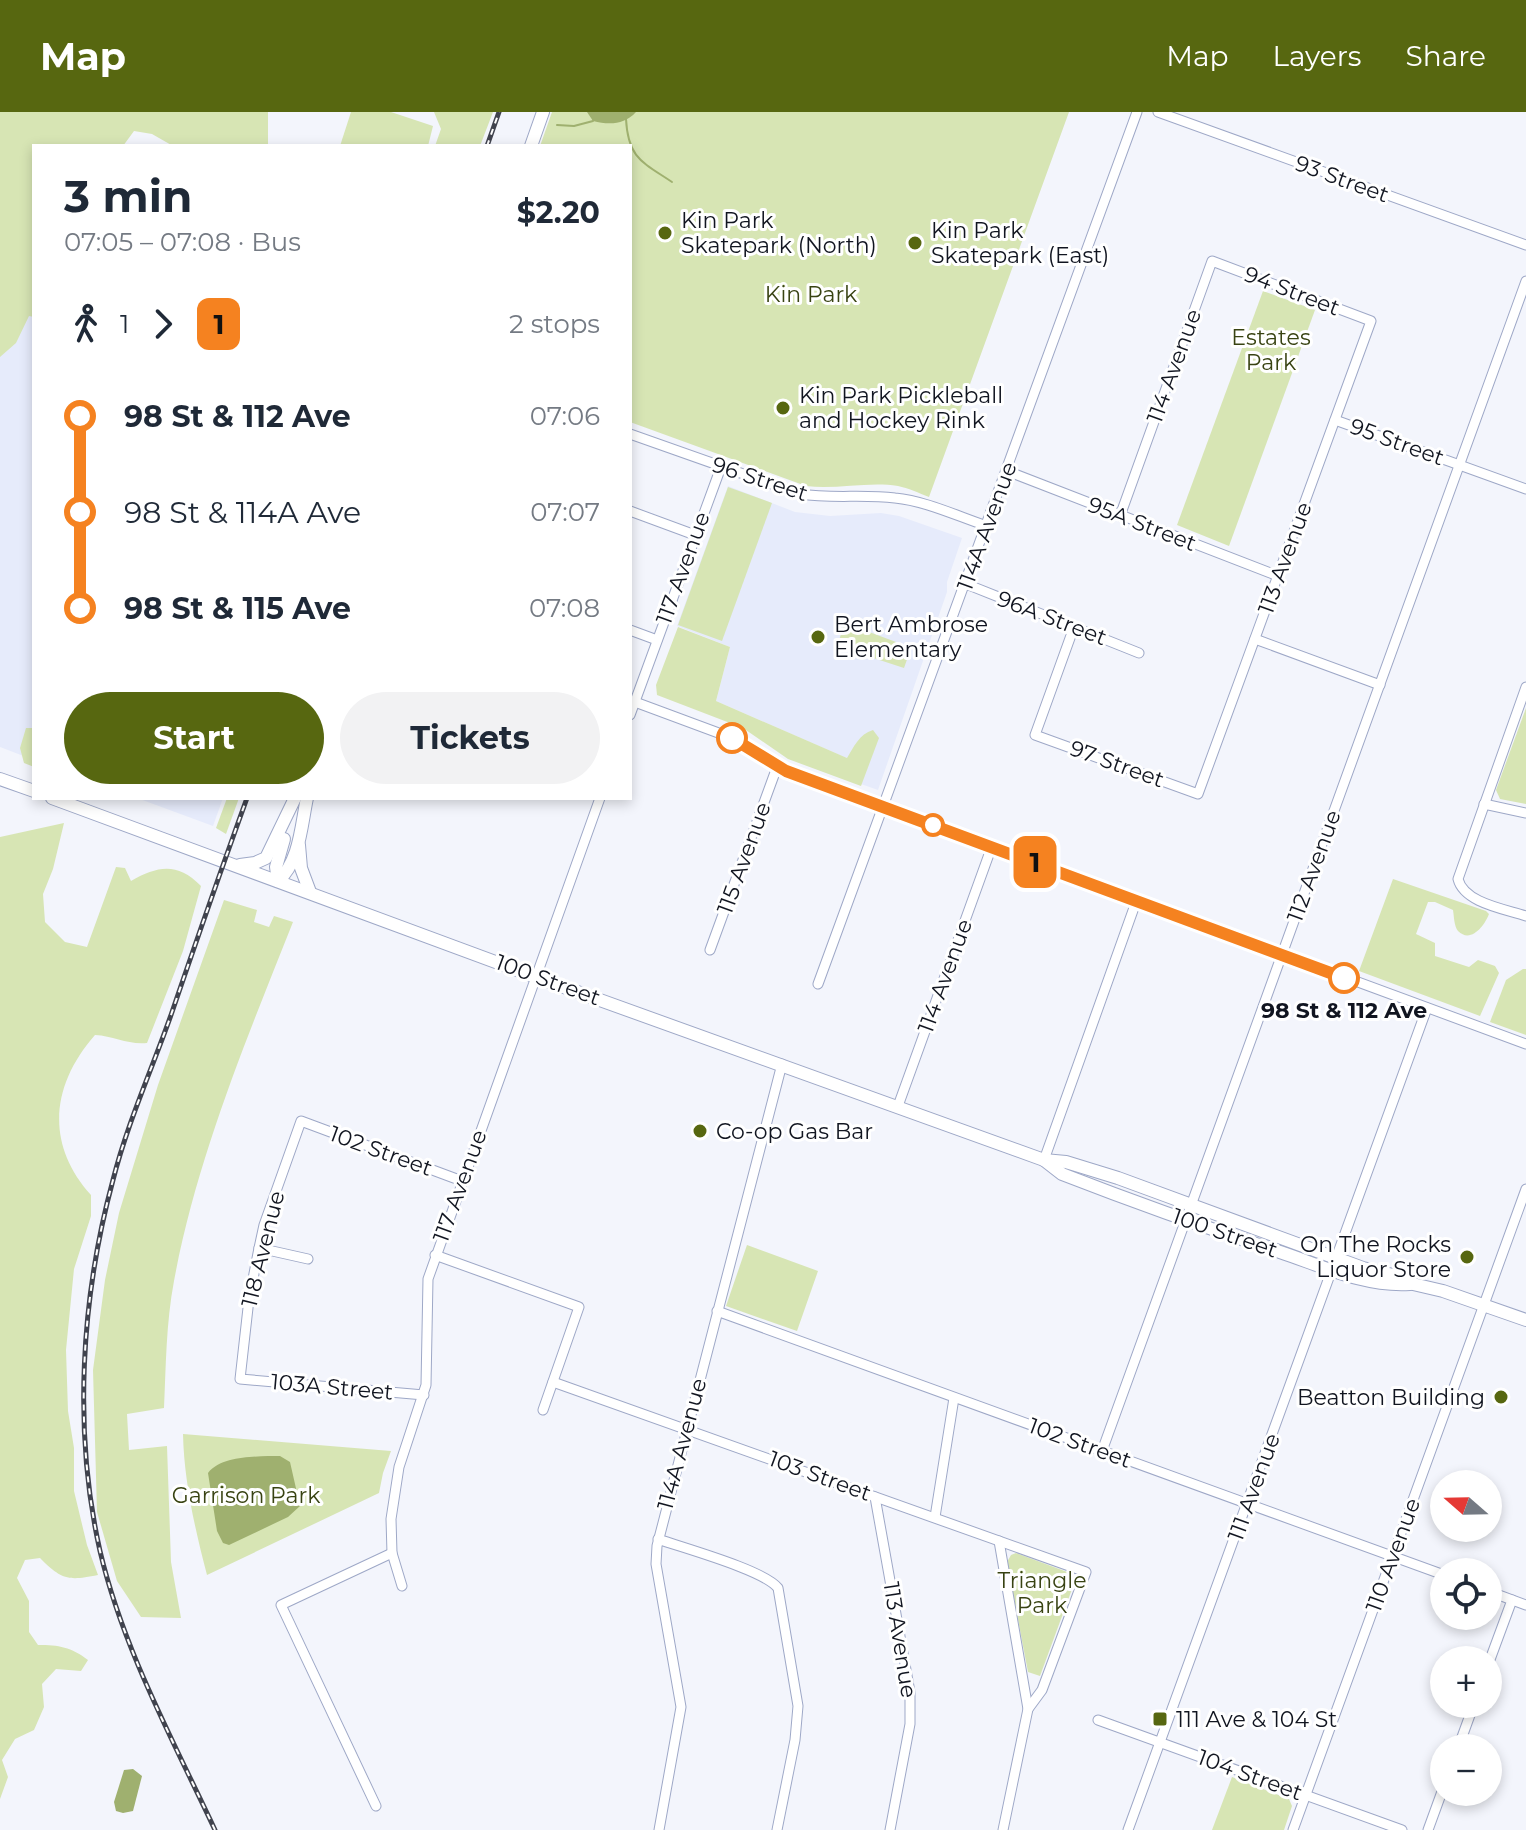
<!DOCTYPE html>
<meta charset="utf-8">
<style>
body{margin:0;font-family:Montserrat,sans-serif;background:#f2f2f3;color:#1f2937;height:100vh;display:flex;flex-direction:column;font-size:30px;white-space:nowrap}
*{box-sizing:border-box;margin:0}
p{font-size:26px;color:#747a83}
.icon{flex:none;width:44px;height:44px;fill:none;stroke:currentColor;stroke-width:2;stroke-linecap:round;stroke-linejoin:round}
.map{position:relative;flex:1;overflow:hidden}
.side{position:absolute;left:32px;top:32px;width:600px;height:656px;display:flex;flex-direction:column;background:#fff;border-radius:0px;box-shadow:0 4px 12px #0003}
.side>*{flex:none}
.badge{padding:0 16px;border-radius:12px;font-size:28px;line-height:52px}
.needle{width:52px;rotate:290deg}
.buttons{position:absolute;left:1430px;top:1358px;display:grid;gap:16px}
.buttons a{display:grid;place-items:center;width:72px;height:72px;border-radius:50%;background:#fff;box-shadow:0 4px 12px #0003;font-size:40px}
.map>.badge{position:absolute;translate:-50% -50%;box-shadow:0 0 0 4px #fff}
.legs{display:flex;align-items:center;gap:12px;height:88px;padding:0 32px;font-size:26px}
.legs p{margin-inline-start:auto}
.headline{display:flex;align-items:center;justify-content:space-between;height:136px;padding:0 32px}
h1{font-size:44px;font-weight:700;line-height:60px}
.button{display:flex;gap:16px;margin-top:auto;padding:16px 32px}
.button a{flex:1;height:92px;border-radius:48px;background:#576710;color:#fff;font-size:32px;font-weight:700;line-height:92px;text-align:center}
.button a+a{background:#f2f2f3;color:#1f2937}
ul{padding:0 32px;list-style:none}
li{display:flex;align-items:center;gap:28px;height:96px;font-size:30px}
li i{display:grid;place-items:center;width:12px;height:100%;margin:0 10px;background:currentColor}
li i::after{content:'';width:20px;height:20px;margin:-10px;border:6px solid;border-radius:50%;background:#fff}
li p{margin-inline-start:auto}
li:first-child i{background:linear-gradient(#0000 50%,currentColor 0)}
li:last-child i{background:linear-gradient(currentColor 50%,#0000 0)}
header{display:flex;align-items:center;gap:48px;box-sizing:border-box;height:112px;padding:0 40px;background:#576710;color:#fff}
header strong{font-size:38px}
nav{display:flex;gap:44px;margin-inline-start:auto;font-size:28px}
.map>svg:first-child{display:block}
.built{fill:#e6ebfb}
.green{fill:#d7e5b4}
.water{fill:#9fb06f}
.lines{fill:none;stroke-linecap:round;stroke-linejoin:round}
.stream{stroke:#9fb06f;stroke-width:2}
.minor-casing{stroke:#9ea8c7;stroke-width:11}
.major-casing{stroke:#9ea8c7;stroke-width:14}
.minor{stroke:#fff;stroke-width:9}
.major{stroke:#fff;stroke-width:12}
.rail-casing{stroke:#40434e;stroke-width:5}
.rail{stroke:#fff;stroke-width:2;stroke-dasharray:6;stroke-linecap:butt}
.line-1-casing{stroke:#fff;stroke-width:18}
.line-1{stroke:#f58220;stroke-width:12}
.poi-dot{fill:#576710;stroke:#fff;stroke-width:3}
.stop-1-dot{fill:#fff;stroke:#f58220;stroke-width:4}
.labels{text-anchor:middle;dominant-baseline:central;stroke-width:6;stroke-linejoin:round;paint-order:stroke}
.street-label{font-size:22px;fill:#111520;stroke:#fff}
.poi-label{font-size:22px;fill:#111520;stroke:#fff;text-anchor:start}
.park-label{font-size:22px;fill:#384312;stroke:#fff}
.stop-label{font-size:22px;font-weight:bold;fill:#111520;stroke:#fff}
</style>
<header>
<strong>Map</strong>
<nav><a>Map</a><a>Layers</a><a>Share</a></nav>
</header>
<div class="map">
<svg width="1526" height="1718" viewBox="0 0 1526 1718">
<rect width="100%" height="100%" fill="#f3f5fc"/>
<g class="built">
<path d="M34,119V648L0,635V198Z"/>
<path d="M728,374L795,400L830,404L881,401L899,404L962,426L947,470V480L878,678L861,672L867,655L716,589L730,535L677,514Z"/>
<path d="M137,686H223L213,714Z"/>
</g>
<g class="green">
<path d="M0,0H268V34H173L152,22L134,19L123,34H34V205L29,204L16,231L0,245Z"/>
<path d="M351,0H391L433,14L428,34H340Z"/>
<path d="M434,0H493L480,34H435L441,17Z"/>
<path d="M552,0H1069L929,385C919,381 908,376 898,374C868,369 836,378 806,374L630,310V34H540Z"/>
<path d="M1263,179L1315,198L1229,434L1177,413Z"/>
<path d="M728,375L772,391L722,529L678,513Z"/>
<path d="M845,511L896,530V533L910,539L904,556L855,540L856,535L839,528Z"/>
<path d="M678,515L730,535L716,589L847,646C854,635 859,622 873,618L879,626L861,674L788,647L743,616L657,583L656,573Z"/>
<path d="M1526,596V692L1500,687L1496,678Z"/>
<path d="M26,616H34V655L24,651L20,636Z"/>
<path d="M227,686H239L226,722L216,716Z"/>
<path d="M64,711L53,757L43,782L45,810L65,830L87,835L116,755L125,756L131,769C158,754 177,750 201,774L183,839L147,931C128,933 114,924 95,923C51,973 45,1032 91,1083V1104L74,1157L66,1238L68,1299L74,1336V1379L87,1433L98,1463C68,1469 62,1468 40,1446L25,1448L17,1466L29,1489V1520L38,1533C59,1533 71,1535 88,1548L81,1559L56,1557L42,1572L44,1595L34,1618L15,1627L2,1648L8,1665L0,1687V725Z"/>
<path d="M1393,767L1486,799L1489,802C1485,813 1471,832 1458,819C1454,814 1454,804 1453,798L1435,790H1428L1416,822L1435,831V844L1469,855L1478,848L1495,854L1499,861L1480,904L1359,859Z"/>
<path d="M224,788L257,798L254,810L269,815L274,804L293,810C247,926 197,1045 174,1169C166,1211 166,1254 164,1296L127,1302L129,1338L167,1334L171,1450L181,1506L141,1505L117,1469L97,1400L93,1258L105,1168L119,1101L158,973Z"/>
<path d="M1523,857H1526V923L1490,910L1506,868Z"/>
<path d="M747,1133L818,1159L797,1219L726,1194Z"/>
<path d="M183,1322L391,1339L383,1361L379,1381L207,1463C195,1417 184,1369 183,1322Z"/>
<path d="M1016,1441L1070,1461L1075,1469L1040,1564L1028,1560L1007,1450L1011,1443Z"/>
<path d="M1232,1665L1289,1687L1292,1694L1284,1718H1212Z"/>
</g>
<g class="water">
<path d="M587,0H636C624,13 609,13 593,9Z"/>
<path d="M268,1344H280L290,1350L300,1394L288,1405L229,1433L223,1431L217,1419L208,1361C221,1345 248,1345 268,1344Z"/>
<path d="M133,1657L142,1664L133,1699L123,1701L116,1699L114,1690L124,1658Z"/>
</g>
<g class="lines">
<g class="stream">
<path d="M626,7C628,46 642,50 672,70"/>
<path d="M557,13L574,14L593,9"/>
</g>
<g class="minor-casing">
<g id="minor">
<path d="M1158,0L1526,133"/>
<path d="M1335,308L1526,377"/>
<path d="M630,322L800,382C832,387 863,382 895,386C926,389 957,404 987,414"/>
<path d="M1007,359L1278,464"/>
<path d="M630,399L695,423"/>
<path d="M966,472L1139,541"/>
<path d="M1074,515L1035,623L1198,682L1371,209L1212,149L1120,404"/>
<path d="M630,518L657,528"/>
<path d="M1255,527L1380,573"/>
<path d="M1526,575L1458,767C1464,791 1505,797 1526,804"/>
<path d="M635,590L732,626L786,659L1526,932"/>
<path d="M630,603L721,355"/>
<path d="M1484,692L1526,701"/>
<path d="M710,838L777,655"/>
<path d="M818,872L1137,0"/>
<path d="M898,994L992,734"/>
<path d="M1044,1048L1136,790"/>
<path d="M259,1136L308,1147"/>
<path d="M435,1143L579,1195L543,1298"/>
<path d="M717,1199L1444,1463"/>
<path d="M553,1270L1086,1460L1042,1578L1028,1597"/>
<path d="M424,1283L240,1267L249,1187L259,1136L264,1113L301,1009L462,1069"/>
<path d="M1102,1339L1526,169"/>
<path d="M875,1385L910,1580V1612L890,1718"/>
<path d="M935,1405L954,1286"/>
<path d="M658,1427C683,1436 764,1458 778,1476L798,1594L795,1628L777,1718"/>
<path d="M999,1429L1028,1597L1003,1718"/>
<path d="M402,1474L392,1441L391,1407L399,1355L426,1273L428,1167L600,686"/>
<path d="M1488,1479L1526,1493"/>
<path d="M1488,1553L1512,1488"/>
<path d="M1098,1608L1402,1718"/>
<path d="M1458,1636L1474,1592"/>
<path d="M376,1694L281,1493L392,1441"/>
<path d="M659,1718L681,1595L656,1452L657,1434L782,952"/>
<path d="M1128,1718L1427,896"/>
<path d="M1293,1718L1526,1077"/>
<path d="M1428,1718L1444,1674"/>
</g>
</g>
<g class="major-casing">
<g id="major">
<path d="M531,34L543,0"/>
<path d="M0,667L34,679"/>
<path d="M52,686L536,865L1044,1048L1066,1050L1118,1066L1363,1156L1393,1163L1413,1172L1443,1179L1526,1208"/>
<path d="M299,733L301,756L310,780"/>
<path d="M240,753L255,751L266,746L295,686"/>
<path d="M278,769C300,749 301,714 307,686"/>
<path d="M278,769L276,755L284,727"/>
<path d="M1044,1048L1062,1062C1134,1090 1207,1116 1280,1140C1322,1154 1365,1175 1410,1172"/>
</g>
</g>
<use href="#minor" class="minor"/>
<use href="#major" class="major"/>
<g class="rail-casing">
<g id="rail">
<path d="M487,34L499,0"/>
<path d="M215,1718C173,1628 123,1537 100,1439C73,1319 81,1186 113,1068C127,1012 152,957 171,903C196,830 221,758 247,686"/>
</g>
</g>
<use href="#rail" class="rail"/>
</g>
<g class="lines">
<g class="line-1-casing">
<path id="line-1" d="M732,626L786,659L1344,866"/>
</g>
<use href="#line-1" class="line-1"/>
</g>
<g class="poi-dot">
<circle cx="665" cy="121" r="8"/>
<circle cx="915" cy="131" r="8"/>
<circle cx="783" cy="296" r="8"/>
<circle cx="818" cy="525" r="8"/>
<circle cx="700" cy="1019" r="8"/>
<circle cx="1467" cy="1145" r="8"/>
<circle cx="1501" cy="1285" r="8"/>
<rect x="1152" y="1599" width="16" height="16" rx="4"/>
</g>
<g class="stop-1-dot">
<circle cx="732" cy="626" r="14"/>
<circle cx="933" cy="713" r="10"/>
<circle cx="1344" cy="866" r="14"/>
</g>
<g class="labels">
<g class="street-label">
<text transform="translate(1342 67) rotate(20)">93 Street</text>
<text transform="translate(1292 179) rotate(21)">94 Street</text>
<text transform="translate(1174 254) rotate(-70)">114 Avenue</text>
<text transform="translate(1397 330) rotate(20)">95 Street</text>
<text transform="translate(760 367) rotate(18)">96 Street</text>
<text transform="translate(1142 412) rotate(21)">95A Street</text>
<text transform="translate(987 414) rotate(-70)">114A Avenue</text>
<text transform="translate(1285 446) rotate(-70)">113 Avenue</text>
<text transform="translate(683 456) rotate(-70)">117 Avenue</text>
<text transform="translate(1052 506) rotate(21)">96A Street</text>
<text transform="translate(1117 652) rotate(20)">97 Street</text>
<text transform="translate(744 746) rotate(-70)">115 Avenue</text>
<text transform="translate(1314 754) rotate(-70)">112 Avenue</text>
<text transform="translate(945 864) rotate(-70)">114 Avenue</text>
<text transform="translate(548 868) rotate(20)">100 Street</text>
<text transform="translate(381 1039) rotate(20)">102 Street</text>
<text transform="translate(460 1074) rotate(-70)">117 Avenue</text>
<text transform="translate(1225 1121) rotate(19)">100 Street</text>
<text transform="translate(263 1137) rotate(-76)">118 Avenue</text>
<text transform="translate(332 1275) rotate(5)">103A Street</text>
<text transform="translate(1080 1331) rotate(20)">102 Street</text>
<text transform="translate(682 1332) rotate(-75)">114A Avenue</text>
<text transform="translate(820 1364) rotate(20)">103 Street</text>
<text transform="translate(1254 1375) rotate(-70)">111 Avenue</text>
<text transform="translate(1393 1443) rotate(-70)">110 Avenue</text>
<text transform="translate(900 1528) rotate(81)">113 Avenue</text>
<text transform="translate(1250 1663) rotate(20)">104 Street</text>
</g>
<g class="poi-label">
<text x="681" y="108">Kin Park<tspan x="681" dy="25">Skatepark (North)</tspan></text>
<text x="931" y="118">Kin Park<tspan x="931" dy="25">Skatepark (East)</tspan></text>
<text x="799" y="283">Kin Park Pickleball<tspan x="799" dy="25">and Hockey Rink</tspan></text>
<text x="834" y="512">Bert Ambrose<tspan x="834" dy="25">Elementary</tspan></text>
<text x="716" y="1019">Co-op Gas Bar</text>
<text x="1451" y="1132" text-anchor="end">On The Rocks<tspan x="1451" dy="25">Liquor Store</tspan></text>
<text x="1485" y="1285" text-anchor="end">Beatton Building</text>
<text x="1176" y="1607">111 Ave &amp; 104 St</text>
</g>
<g class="park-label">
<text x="811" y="182">Kin Park</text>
<text x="1271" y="225">Estates<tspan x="1271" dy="25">Park</tspan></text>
<text x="246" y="1383">Garrison Park</text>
<text x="1042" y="1468">Triangle<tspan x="1042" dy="25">Park</tspan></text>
</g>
<g class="stop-label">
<text x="1344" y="898">98 St &amp; 112 Ave</text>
</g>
</g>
</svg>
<div class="buttons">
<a><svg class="needle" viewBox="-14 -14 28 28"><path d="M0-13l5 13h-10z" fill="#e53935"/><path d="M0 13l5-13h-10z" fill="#747a83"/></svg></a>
<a><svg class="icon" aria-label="locate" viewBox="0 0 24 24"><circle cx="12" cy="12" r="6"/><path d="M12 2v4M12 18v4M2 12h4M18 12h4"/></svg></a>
<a>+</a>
<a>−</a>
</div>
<b class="badge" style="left:1035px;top:750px;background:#f58220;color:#111">1</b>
<section class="side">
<div class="headline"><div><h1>3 min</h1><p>07:05 – 07:08 · Bus</p></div><b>$2.20</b></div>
<div class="legs"><svg class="icon" aria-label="walk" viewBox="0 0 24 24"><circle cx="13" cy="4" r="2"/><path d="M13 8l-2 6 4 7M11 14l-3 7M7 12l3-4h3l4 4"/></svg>1<svg class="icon" aria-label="forward" viewBox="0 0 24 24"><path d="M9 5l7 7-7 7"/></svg><b class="badge" style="background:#f58220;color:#111">1</b><p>2 stops</p></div>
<ul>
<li><i style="color:#f58220"></i><b>98 St &amp; 112 Ave</b><p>07:06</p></li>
<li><i style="color:#f58220"></i><span>98 St &amp; 114A Ave</span><p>07:07</p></li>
<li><i style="color:#f58220"></i><b>98 St &amp; 115 Ave</b><p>07:08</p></li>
</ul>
<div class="button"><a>Start</a><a>Tickets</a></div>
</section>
</div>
